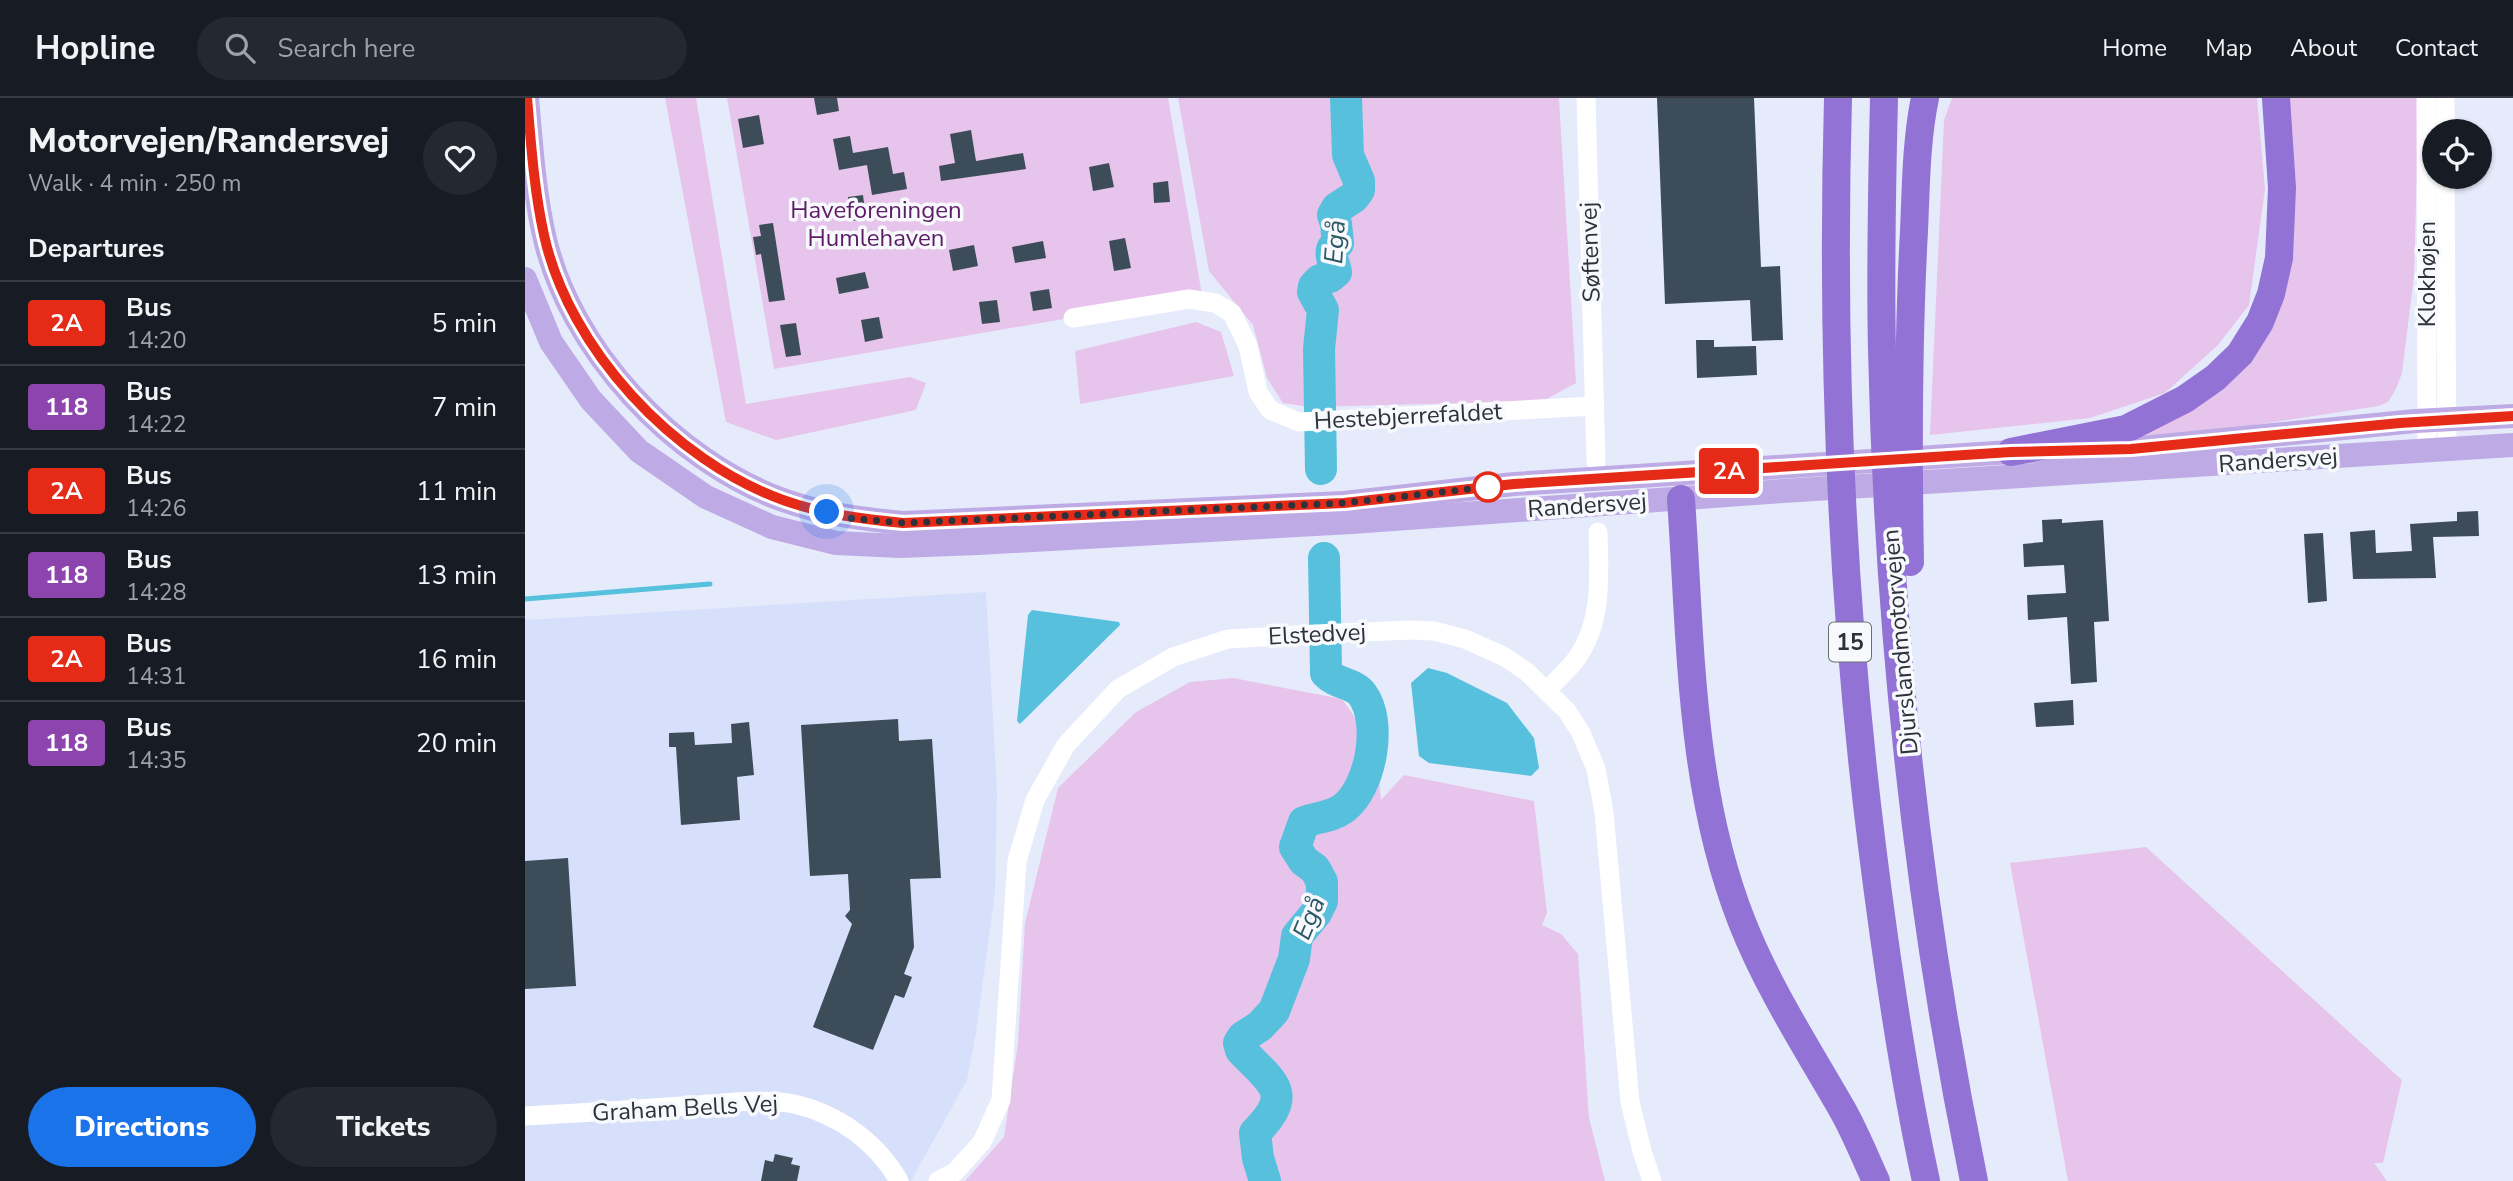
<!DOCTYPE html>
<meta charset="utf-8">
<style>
body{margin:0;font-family:"Nunito Sans",sans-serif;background:#242831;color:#f1f3f6;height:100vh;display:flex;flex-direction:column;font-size:26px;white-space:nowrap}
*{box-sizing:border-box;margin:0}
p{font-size:23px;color:#9ea1a6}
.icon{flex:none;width:38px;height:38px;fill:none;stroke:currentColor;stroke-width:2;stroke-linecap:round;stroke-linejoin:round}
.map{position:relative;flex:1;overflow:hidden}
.sheet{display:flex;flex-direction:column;background:#171b24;width:525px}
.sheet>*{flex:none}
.badge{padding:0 14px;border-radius:5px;font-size:24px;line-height:46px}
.fabs{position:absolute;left:1897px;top:21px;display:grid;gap:14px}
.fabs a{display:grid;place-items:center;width:70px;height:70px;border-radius:50%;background:#171b24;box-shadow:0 2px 5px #0004;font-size:35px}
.you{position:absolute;width:35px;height:35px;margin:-18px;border:5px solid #fff;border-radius:50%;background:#1a73e8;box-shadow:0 0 0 10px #1a73e833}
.map>.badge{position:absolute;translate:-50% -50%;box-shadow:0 0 0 4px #fff}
h2{padding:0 28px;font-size:26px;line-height:63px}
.round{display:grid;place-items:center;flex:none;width:74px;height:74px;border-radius:37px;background:#242831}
.headline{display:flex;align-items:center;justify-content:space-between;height:119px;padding:0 28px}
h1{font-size:33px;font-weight:800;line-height:52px}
.cta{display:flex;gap:14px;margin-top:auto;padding:14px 28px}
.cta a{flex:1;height:80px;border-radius:42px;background:#1a73e8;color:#fff;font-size:28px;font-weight:800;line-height:80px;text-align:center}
.cta a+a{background:#242831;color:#f1f3f6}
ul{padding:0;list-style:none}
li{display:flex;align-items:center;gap:21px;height:84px;padding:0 28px;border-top:2px solid #363941}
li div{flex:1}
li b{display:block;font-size:26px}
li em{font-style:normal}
li .badge{min-width:77px;font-weight:700;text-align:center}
header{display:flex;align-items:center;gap:42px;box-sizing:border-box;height:98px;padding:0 35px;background:#171b24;border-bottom:2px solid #363941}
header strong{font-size:33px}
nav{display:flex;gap:38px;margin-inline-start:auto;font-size:24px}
.search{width:490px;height:63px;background:#242831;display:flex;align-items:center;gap:18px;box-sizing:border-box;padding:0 24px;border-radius:38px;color:#9ea1a6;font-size:26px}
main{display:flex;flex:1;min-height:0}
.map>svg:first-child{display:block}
.built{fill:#d6e0fb}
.green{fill:#e7c4eb}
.water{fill:#56c0dd}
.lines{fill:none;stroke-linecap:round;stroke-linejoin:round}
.stream{stroke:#56c0dd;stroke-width:5}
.river{stroke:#56c0dd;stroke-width:32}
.building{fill:#3d4c59}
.minor{stroke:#fff;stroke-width:19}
.major{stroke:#beabe6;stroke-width:24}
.highway{stroke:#9273d5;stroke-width:28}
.line-casing{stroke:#fff;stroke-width:16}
.line{stroke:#e52b18;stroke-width:10}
.walk{stroke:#2f323a;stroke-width:7;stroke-dasharray:0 12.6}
.stop-dot{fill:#fff;stroke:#e52b18;stroke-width:3.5}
.labels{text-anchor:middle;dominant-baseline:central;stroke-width:7;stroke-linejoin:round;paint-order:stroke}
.shield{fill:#f7f9fd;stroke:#6b6e74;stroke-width:2}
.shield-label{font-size:23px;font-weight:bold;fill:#2f323a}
.park-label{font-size:24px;fill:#5d1c66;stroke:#f7f9fd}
.street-label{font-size:24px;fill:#2f323a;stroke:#f7f9fd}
.water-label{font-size:26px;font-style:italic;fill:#2b5865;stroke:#f7f9fd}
</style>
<header>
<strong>Hopline</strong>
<div class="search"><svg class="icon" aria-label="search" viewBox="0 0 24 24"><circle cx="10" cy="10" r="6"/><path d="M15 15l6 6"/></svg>Search here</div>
<nav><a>Home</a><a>Map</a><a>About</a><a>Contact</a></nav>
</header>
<main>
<section class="sheet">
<div class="headline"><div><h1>Motorvejen/Randersvej</h1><p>Walk · 4 min · 250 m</p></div><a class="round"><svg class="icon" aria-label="heart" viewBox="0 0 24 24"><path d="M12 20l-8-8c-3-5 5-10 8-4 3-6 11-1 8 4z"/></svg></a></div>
<h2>Departures</h2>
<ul>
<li><span class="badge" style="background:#e52b18;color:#fff">2A</span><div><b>Bus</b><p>14:20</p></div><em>5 min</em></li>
<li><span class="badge" style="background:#8e44ad;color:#fff">118</span><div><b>Bus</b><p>14:22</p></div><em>7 min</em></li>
<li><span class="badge" style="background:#e52b18;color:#fff">2A</span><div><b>Bus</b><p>14:26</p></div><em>11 min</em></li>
<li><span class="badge" style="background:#8e44ad;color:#fff">118</span><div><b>Bus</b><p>14:28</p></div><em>13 min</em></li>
<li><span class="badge" style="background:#e52b18;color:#fff">2A</span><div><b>Bus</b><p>14:31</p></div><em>16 min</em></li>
<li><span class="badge" style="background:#8e44ad;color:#fff">118</span><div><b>Bus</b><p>14:35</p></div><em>20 min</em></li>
</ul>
<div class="cta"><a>Directions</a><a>Tickets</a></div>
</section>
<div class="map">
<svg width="1988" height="1083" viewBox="0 0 1988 1083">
<rect width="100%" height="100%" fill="#e6ebfb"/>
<path class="built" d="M461,494L472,694L470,794L451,935L442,982L386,1083H0V522Z"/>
<g class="green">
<path d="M140,0H171L221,306L385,279L401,285L391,312L251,342L201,324Z"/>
<path d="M202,0H643L677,197L249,271Z"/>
<path d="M653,0H1034L1051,285L1018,303L784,309L758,305L742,280L728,227L684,173Z"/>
<path d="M1427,0H1732L1740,91L1724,207L1693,247L1640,295L1565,320L1405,337L1419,22Z"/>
<path d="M1760,0H1894L1889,178L1877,275L1871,291L1863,304L1854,308L1605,346L1604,339L1695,294L1729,251Z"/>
<path d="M671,224L696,234L709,278L555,306L550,253Z"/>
<path d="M708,580L817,601L851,649L856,702L879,677L1009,703L1022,815L1017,827L1036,836L1053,856L1064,1020L1080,1083H440L479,1039L493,945L500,825L533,690L611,614L665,584Z"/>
<path d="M1621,749L1877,982L1858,1065H1849L1862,1083H1543L1485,765Z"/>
</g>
<g class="water">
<path d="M507,512L594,524L595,527L495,626L492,623L503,517Z"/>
<path d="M903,570L922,575L982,605L1009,640L1014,670L1006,678L904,665L894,658L886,585Z"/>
</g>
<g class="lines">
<path class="stream" d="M0,501L185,486"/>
<g class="river">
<path d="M796,371L794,251L798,212L788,194L789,188L795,182L805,179L811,174C809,163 801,152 813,145L811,126L808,117L812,110L829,99L834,92V83L823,57L821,0"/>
<path d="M740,1083L733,1060L730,1035C770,994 748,986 716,952L714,945L718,939L735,928L749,913L769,861L772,838L791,815L797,803V784L790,771L779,763L770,749L779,724C793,719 807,719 819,710C846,689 858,624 837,596C829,585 811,586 801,575L799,460"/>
</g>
</g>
<g class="building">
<path d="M289,0H312L314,13L292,17Z"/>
<path d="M1132,0H1229L1236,169L1255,168L1258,242L1227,243L1225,202L1140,206Z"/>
<path d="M234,17L239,46L218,50L213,21Z"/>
<path d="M446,32L451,63L498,55L501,71L416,83L414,68L430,65L425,36Z"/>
<path d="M325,38L328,55L363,49L368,76L379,74L382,91L347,97L342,67L314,72L308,41Z"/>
<path d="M584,65L589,89L568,93L564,69Z"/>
<path d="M643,83L645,104L629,105L628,85Z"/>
<path d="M338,97L341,121L326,123L323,99Z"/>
<path d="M248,125L260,202L244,204L236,156L231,157L228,139L236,138L234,127Z"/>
<path d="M600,140L606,170L589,173L584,143Z"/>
<path d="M518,143L521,160L490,165L487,149Z"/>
<path d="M449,147L453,168L428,173L424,152Z"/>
<path d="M340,174L344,190L314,196L311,180Z"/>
<path d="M524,191L527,210L508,213L505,194Z"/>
<path d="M472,202L475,224L457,226L454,204Z"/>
<path d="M354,219L358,240L340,244L336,222Z"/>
<path d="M271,225L276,257L261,259L255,227Z"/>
<path d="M1171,242H1189V249L1231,248L1232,277L1172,280Z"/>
<path d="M1953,413L1954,438L1908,439L1911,480L1828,481L1825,434L1850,432L1851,455L1887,453L1885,426L1932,423V414Z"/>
<path d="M1537,421V425L1578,422L1584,523L1569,524L1572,584L1546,586L1542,519L1503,522L1502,497L1541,495L1539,467L1499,469L1498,446L1518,444L1517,422Z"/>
<path d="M1798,435L1802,503L1783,505L1779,436Z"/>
<path d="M1548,602L1549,627L1511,629L1509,605Z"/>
<path d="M373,621L374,643L407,641L416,780L385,781L389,849L379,876L387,879L379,900L370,897L348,952L288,929L327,826L320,818L325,812L323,776L285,778L276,627Z"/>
<path d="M224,624L229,677L212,679L215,722L156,727L151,649H144V635L169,634L170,647L207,645L206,626Z"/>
<path d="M43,760L51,888L0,891V763Z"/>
<path d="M250,1056L268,1060L266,1066L275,1068L272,1083H236L240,1062L248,1064Z"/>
</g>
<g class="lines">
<g class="minor">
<path d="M1061,0L1071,364"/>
<path d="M1901,0L1902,352"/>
<path d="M1920,33V0"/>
<path d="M1920,79L1922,351"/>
<path d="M548,220L664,201L690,205L707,215L723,248L733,294L745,312L774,324L1069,308"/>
<path d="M1022,592C1032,582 1044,571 1052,560C1078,523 1074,477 1073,434"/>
<path d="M0,1018C57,1015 115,1011 172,1007C199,1005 242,1000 269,1006C313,1016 352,1044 374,1083"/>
<path d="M413,1083L430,1074L457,1044L476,1002L492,763L510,702L541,647L593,591L648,559L703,541L791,536L886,532L909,533L940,541L980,559L1002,574L1042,613L1056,635L1071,671L1079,714L1105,1004L1117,1053L1127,1083"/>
</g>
<g class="major">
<path d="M2,0C6,45 9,92 19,137C44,251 149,363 258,402C297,416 337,421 378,425L819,405L989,386L1486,354L1606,351L1890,323L1988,318"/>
<path d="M0,181L26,244L66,302L114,353L181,399L247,429L311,445L375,448L453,445L827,424L1258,393L1988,347"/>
</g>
<g class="highway">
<path d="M1313,0C1306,250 1316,500 1347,748C1361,860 1377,973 1401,1083"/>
<path d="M1359,0C1357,84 1355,168 1357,252C1363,530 1393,810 1449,1083"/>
<path d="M1486,354L1601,331L1660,301L1690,280L1715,256L1735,224L1746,196L1754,160L1757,90L1751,0"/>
<path d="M1156,401C1166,543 1164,690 1217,824C1243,890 1282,950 1317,1011C1330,1034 1340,1059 1351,1083"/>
<path d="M1385,464C1383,354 1383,243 1389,133C1391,89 1391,43 1400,0"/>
</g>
</g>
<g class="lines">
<g class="line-casing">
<path id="line" d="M2,0C6,45 9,92 19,137C44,251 149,363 258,402C297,416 337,421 378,425L819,405L989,386L1486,354L1606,351L1875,325L1988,318"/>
</g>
<use href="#line" class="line"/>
<path class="walk" d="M302,414L324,420L378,425L819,405L963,389"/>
</g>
<circle class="stop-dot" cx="963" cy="389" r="14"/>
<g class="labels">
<rect class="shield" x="1304" y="524.5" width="42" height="39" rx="5"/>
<g class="shield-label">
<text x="1325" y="544">15</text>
</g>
<g class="park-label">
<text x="351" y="112">Haveforeningen<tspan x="351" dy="28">Humlehaven</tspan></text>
</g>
<g class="street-label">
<text transform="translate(1065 154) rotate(-92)">Søftenvej</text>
<text transform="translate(1902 176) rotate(-90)">Klokhøjen</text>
<text transform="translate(883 318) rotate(-3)">Hestebjerrefaldet</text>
<text transform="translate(1753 362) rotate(-4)">Randersvej</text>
<text transform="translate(1062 407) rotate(-4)">Randersvej</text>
<text transform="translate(792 536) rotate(-3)">Elstedvej</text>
<text transform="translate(1375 544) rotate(-95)">Djurslandmotorvejen</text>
<text transform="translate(160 1010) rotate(-3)">Graham Bells Vej</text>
</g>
<g class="water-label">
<text transform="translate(810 144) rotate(-86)">Egå</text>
<text transform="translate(784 820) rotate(-67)">Egå</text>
</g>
</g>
</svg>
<div class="fabs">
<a><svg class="icon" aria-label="locate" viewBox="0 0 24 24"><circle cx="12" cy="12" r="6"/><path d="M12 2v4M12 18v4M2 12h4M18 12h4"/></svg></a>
</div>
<div class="you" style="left:302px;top:414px"></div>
<b class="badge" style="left:1204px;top:373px;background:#e52b18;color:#fff">2A</b>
</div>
</main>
